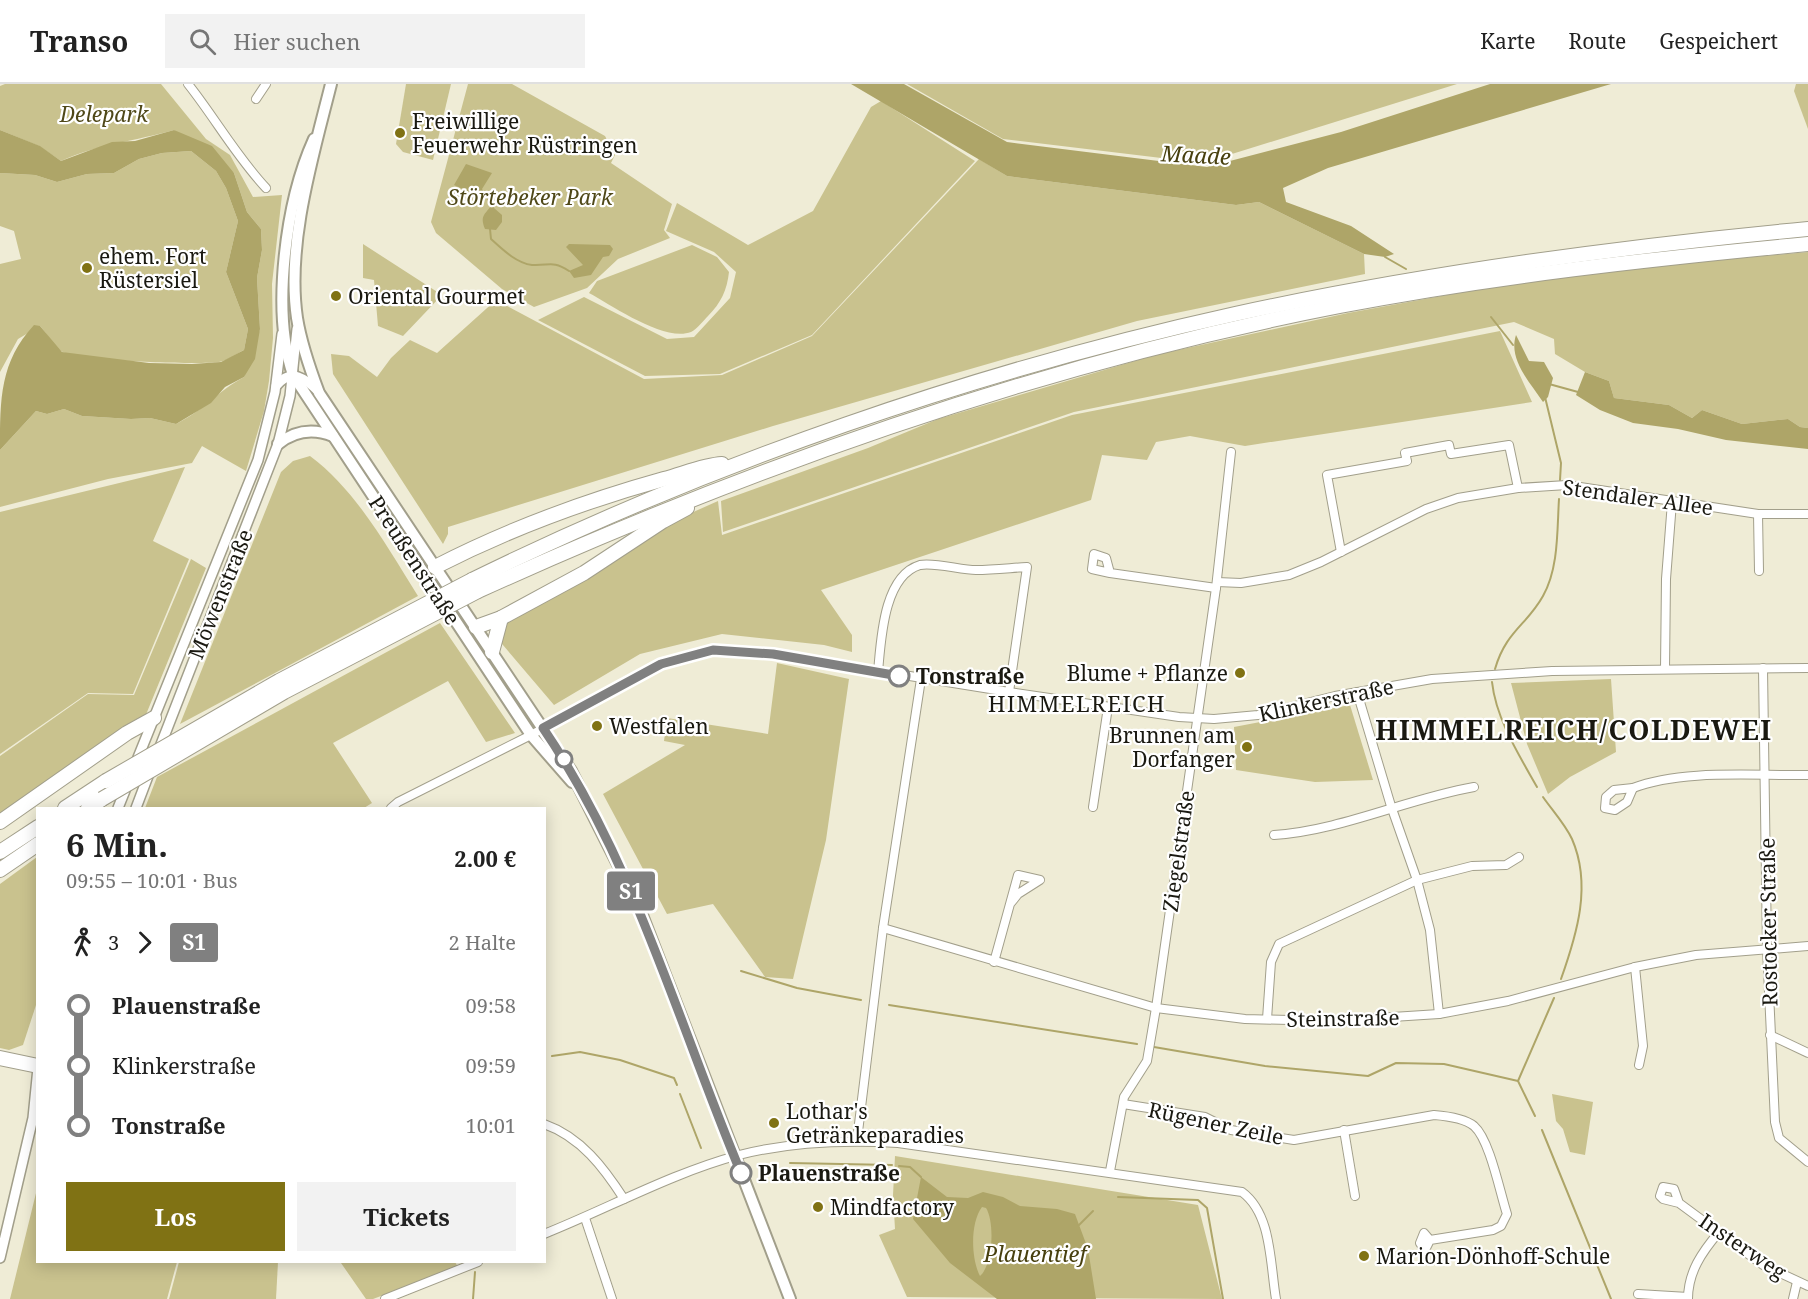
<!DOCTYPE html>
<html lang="de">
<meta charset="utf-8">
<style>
body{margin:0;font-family:"Noto Serif",serif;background:#f2f2f2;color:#222;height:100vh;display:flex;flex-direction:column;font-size:22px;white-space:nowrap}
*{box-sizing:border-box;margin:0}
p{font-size:20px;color:#767676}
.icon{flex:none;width:33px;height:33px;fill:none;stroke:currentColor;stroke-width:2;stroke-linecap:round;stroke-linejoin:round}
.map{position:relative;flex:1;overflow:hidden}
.details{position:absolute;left:36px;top:723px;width:510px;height:456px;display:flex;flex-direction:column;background:#fff;border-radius:0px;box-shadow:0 3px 15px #0003}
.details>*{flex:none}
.badge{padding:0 12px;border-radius:4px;font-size:21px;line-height:39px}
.map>.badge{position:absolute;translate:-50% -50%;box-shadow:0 0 0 3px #fff}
.legs{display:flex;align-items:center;gap:9px;height:66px;padding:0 30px;font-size:20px}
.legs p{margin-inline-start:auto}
.headline{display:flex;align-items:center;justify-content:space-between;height:102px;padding:0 30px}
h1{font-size:33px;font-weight:700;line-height:45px}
.action{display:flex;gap:12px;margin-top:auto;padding:12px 30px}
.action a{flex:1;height:69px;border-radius:0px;background:#807214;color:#fff;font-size:24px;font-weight:700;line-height:69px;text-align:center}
.action a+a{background:#f2f2f2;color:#222}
ul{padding:0 30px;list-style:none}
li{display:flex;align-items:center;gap:21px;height:60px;font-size:22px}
li i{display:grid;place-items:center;width:9px;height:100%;margin:0 8px;background:currentColor}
li i::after{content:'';width:15px;height:15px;margin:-8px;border:4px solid;border-radius:50%;background:#fff}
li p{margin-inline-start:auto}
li:first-child i{background:linear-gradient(#0000 50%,currentColor 0)}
li:last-child i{background:linear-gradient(currentColor 50%,#0000 0)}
header{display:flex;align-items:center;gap:36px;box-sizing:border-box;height:84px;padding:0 30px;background:#fff;border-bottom:2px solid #e0e0e0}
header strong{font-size:28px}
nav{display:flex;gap:33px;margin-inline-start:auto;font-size:21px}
.search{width:420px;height:54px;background:#f2f2f2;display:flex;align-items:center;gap:15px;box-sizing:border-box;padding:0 21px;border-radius:0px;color:#767676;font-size:22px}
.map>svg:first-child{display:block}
.green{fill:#c9c28e}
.water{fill:#aea568;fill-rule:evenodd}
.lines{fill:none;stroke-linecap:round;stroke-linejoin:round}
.stream{stroke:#aea568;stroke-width:2}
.minor-casing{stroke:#a29f8b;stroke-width:10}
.tertiary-casing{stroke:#a29f8b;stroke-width:12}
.secondary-casing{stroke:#a29f8b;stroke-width:14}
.motorway-casing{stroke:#a29f8b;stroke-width:16}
.minor{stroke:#fff;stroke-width:8}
.tertiary{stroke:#fff;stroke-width:9}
.secondary{stroke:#fff;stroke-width:10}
.motorway{stroke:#fff;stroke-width:14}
.motorway-bridge-casing{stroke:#a29f8b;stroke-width:16;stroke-linecap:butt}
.motorway-bridge{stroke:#fff;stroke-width:14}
.line-1-casing{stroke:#fff;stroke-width:14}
.line-1{stroke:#808080;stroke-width:9}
.poi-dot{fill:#807214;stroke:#fff;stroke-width:2}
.stop-1-dot{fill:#fff;stroke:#808080;stroke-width:3}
.labels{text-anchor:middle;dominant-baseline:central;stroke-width:4.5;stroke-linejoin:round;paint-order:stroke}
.park-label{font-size:21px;font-style:italic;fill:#4f4818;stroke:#fff}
.poi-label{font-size:21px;fill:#1a1911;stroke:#fff;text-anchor:start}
.street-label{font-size:21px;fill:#1a1911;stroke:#fff}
.stop-label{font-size:21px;font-weight:bold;fill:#1a1911;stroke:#fff;text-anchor:start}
.water-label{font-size:22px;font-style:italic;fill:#48400f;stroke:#fff}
.neighbourhood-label{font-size:22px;letter-spacing:1.5px;fill:#1a1911;stroke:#fff}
.district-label{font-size:27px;font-weight:bold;letter-spacing:1.5px;fill:#1a1911;stroke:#fff}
</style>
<header>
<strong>Transo</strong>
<div class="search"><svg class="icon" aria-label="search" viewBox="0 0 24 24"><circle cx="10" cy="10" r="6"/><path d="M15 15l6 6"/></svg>Hier suchen</div>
<nav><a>Karte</a><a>Route</a><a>Gespeichert</a></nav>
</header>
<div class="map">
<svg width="1808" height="1215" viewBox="0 0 1808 1215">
<rect width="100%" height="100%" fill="#efecd6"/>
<g class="green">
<path d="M5,0H161L206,55L230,71L253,113L282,111L272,200L273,254L269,297L264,327L246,387L202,362L192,379L108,395L0,423V366L36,327L47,330L64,325L82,332L131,335L150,334L176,340C204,326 218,307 244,293L260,245L257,194L262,166L261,145L247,128L234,89L174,46C136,57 98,60 61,77L39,62L0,46V2Z"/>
<path d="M406,0H451L433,76L403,68L396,60Z"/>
<path d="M468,0H512L605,52L615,71L611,79L672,120L664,146L670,154L618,175L587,204L534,223L502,205L436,149L431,138Z"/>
<path d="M907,0H1457L1203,79L1003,55Z"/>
<path d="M1796,0H1808V45L1794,7Z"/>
<path d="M881,17L975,77L812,251L720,290L645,292L538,236L584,213L667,255L694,253L730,214L736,188L714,168L666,147L677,119L748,161L813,127L871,23Z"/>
<path d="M191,67L216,87L226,104L238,137L226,188L248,245L244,266C236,270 227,277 219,278C198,281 75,277 61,267C53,262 47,249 40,242L18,255L0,288V180L21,175L14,147L0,142V89L35,91L57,98L87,90L114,89L139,75L162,69Z"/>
<path d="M979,75L1007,92L1236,121L1259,118L1364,170L1365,190L1137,237L773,342L448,443V450L443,460L333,290L331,270L349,272L377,293L391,274L410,256L437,269L496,216L644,295L722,291L812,252Z"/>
<path d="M363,160L442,211L403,252L378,242L374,196L363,194Z"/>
<path d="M692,161L717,173L729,188C727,206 721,219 708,232C703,237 697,245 691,248C664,258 613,222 589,209L597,197Z"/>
<path d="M1808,168V344L1800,343L1788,335L1742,340L1702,326L1692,334L1669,321L1614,314L1609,297L1585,288L1555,270L1554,255L1514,238L1074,328L723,448L721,417L868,364L938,335L1155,271L1348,229L1561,190Z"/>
<path d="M1500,247L1532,318L1245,362L1190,352L1156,358L1147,376L1102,371L1091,416L821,506L852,551V568L824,561L722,550L640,570L554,621L497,554L503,538L671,438L718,417L722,451L1072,331Z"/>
<path d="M310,372C357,407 387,463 418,512L180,640L281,388L293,377Z"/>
<path d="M185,383L153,457L189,475L133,610L88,609L0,670V428Z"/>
<path d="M191,475L206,484L145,633L0,732V672L88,610L134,611Z"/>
<path d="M440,539L515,649L486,658L448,597L333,659L372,719L364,724H145L157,693Z"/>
<path d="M777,579L849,595L826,756L793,895L765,893L713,820L667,830L603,710L685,661L664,657L667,634L768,650Z"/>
<path d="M1611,595L1616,668L1570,693L1548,710L1527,660L1511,599Z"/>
<path d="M1350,621L1373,696L1315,698L1236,686L1234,643Z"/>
<path d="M37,773V918L23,961L9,966L0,964V800Z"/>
<path d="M1552,1010L1593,1018L1585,1071L1570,1068L1563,1045L1556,1037Z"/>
<path d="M895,1072L1198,1121L1222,1215L907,1213L879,1151L895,1145L893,1111Z"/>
<path d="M37,1105L38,1178H177L167,1215H10Z"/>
<path d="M179,1178H278L276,1215H169Z"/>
<path d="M333,1178H455L458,1183L373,1215H366L341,1179Z"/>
</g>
<g class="water">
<path d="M851,0H904L1007,58L1207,83L1341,48L1490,0H1611L1328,84L1283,104L1286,118L1351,142L1394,170L1385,173L1364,170L1259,118L1236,121L1007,92Z"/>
<path d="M0,46L40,62L61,77L112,58L135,57L174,46L212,62L234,89L247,128L261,145L262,166L257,194L260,245L255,275L244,293L225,303L211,319L176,340L150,334L131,335L82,332L64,325L47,330L36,327L0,366C0,314 0,278 34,241L40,242L62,268L149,279L192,280L221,278L244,266L248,245L226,188L238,137L226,104L216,87L191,67L162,69L139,75L114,89L87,90L57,98L35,91L0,89Z"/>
<path d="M466,80L492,89L482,105L494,124L502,131V138L496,146L485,145C480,132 484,131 492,121L480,108L478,112L454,101Z"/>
<path d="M569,160L610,161L613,165L609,172L603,173L591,191L574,194L569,187L583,181L566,163Z"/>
<path d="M1516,251L1529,277L1544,278L1553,294L1548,313L1543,318C1530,298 1508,276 1516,251Z"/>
<path d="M1585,288L1609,297L1614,314L1669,321L1692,334L1702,326L1742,340L1788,335L1800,343L1808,344V365L1726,356L1678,345L1633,339L1600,326L1576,311Z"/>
<path d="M921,1093L947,1113L968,1114L983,1108L1003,1113L1020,1122L1057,1125L1075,1130L1088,1165L1096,1215H997L950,1179L913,1135ZM982,1123L986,1124C995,1138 993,1181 980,1192C971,1175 970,1139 982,1123Z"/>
</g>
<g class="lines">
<g class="stream">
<path d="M490,145L491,155C502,165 516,179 532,181C550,182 552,176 569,187"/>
<path d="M1385,173L1406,185"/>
<path d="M1491,233L1513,261"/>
<path d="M1549,300L1578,308"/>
<path d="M1545,313L1561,379L1560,396"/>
<path d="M1495,585C1506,547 1527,541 1543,512C1559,484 1557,445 1559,415"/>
<path d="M1492,598C1496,635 1519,671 1537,703"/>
<path d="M1543,713C1552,726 1565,740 1572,755C1592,801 1577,850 1561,895"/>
<path d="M741,887L797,904L861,916"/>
<path d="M889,921L1137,960"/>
<path d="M1154,963L1265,982L1368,992L1396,979L1444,980L1518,997"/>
<path d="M552,972L580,968L620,976L674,994L677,1001"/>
<path d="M680,1010L701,1064"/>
<path d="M1535,1032L1518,997L1554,914"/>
<path d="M1542,1046L1611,1215"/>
<path d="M37,1077H38"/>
<path d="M790,1079L892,1081"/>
<path d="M899,1082L910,1083L921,1093"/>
<path d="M1118,1113L1198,1116L1207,1124L1223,1215"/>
<path d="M1079,1141L1093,1127"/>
<path d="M473,1215L475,1188"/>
</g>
<g class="minor-casing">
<g id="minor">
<path d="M188,0C215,34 236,72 266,104"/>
<path d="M256,15L266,0"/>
<path d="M1758,430L1759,487"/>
<path d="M1341,468L1327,391L1407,377L1405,369L1449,361L1451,370L1509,361L1518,404"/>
<path d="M1110,489L1106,474L1094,470L1092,485L1110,489L1216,504"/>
<path d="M1217,498L1241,499L1289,491L1321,478L1426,425L1458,414L1518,404L1567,401L1758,430H1808"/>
<path d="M1763,584L1767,865L1775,1038L1779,1054L1808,1078"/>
<path d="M1665,585L1666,495L1672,418"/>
<path d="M878,588C881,557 883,492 920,481C934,478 961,486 976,486C993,486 1010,484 1027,483L1009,608"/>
<path d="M1357,608L1391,722L1417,796L1430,846L1439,930"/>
<path d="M1633,704C1682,685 1754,692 1808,691"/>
<path d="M1633,704L1627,718L1615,726L1605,724L1606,713L1614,706Z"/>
<path d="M1093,723L1108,623"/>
<path d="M391,724L398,718L531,651L661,580L713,566L773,570L1009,608L1179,633L1214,635L1258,631L1335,612L1432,595L1552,587L1808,584"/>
<path d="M1274,751C1343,746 1406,715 1474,703"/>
<path d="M883,844L1156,924L1245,935L1330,937L1439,930L1508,917L1635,883L1696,871L1808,862"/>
<path d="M994,878L1010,820L1018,810L1040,796L1018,791L1010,820"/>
<path d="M1635,883L1643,962L1639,981"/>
<path d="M1267,935L1271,878L1279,860L1417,796L1472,782L1506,781L1519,773"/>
<path d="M1770,951L1808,969"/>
<path d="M1123,1020L1205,1033L1231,1046L1294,1056L1434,1031C1447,1032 1464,1034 1474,1042C1490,1056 1500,1109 1507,1130L1501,1142L1493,1146L1430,1156L1424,1149L1420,1159L1425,1166L1430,1156"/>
<path d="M544,1040C581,1053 604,1084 624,1115"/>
<path d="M1344,1046L1355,1112"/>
<path d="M857,1056L883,844L921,595"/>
<path d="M1110,1087L1124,1013L1147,977L1156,924L1216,504L1231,368"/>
<path d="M1679,1119L1674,1105L1663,1103L1660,1112L1663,1115L1679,1119L1763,1181L1808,1202"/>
<path d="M585,1134L612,1215"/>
<path d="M544,1150C609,1124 672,1089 739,1071C790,1058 846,1056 898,1059L1242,1108C1272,1130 1270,1180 1276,1215"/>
<path d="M1638,1210L1688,1213"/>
<path d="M385,1215L478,1178"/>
<path d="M1688,1215C1688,1188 1702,1168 1719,1148"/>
<path d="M1793,1215L1797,1198"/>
</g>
</g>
<g class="tertiary-casing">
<g id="tertiary">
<path d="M276,302C291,283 306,295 319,308"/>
<path d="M158,668L278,360L290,312L297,245"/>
<path d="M135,681L258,376L275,308L282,250"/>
<path d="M118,724L128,699"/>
<path d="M136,724L150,687"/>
<path d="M0,1174L33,1034L38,984"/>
</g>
</g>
<g class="secondary-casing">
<g id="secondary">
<path d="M331,0C313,72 286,160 297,234C301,259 310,285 319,309L571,687L637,818L790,1215"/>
<path d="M314,55C286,117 271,226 293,291L531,651L572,698"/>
<path d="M278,360C294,347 313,344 333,352"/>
</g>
</g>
<g class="motorway-casing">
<g id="motorway">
<path d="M435,483C509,445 585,417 664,395C683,390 704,381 722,380"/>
<path d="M472,496C710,379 976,287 1235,230C1424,189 1615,163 1808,145"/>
<path d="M478,507C755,381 1041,280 1340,222C1495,192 1651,175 1808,160"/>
<path d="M476,543L501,534L584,489L663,437L687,424"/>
<path d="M492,568L501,534"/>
<path d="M65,724L106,697"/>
<path d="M88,724L102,715"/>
<path d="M0,738L127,649L154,634"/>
<path d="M0,768L38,743"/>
<path d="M0,786L38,760"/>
<path d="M0,974L38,982"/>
</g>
</g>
<use href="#minor" class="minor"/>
<use href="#tertiary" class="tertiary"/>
<use href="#secondary" class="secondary"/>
<use href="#motorway" class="motorway"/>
<g class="motorway-bridge-casing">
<g id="motorway-bridge">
<path d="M106,697L279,597L472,496"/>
<path d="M102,715L284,608L478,507"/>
</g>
</g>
<use href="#motorway-bridge" class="motorway-bridge"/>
</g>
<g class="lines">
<g class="line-1-casing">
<path id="line-1" d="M741,1089C678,939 635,779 543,644L661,580L713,566L773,570L899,592"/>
</g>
<use href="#line-1" class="line-1"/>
</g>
<g class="poi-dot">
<circle cx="400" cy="49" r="6"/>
<circle cx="87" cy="184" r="6"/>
<circle cx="336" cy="212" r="6"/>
<circle cx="1240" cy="589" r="6"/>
<circle cx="597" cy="642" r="6"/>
<circle cx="1247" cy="663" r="6"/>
<circle cx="774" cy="1039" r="6"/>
<circle cx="818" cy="1123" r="6"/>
<circle cx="1364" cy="1172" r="6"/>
</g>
<g class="stop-1-dot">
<circle cx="899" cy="592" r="10"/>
<circle cx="564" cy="675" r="8"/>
<circle cx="741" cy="1089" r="10"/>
</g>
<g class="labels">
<g class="park-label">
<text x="104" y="30">Delepark</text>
<text x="530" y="113">Störtebeker Park</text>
</g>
<g class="poi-label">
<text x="412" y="37">Freiwillige<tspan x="412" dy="24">Feuerwehr Rüstringen</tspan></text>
<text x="99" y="172">ehem. Fort<tspan x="99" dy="24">Rüstersiel</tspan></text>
<text x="348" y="212">Oriental Gourmet</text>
<text x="1228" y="589" text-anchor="end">Blume + Pflanze</text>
<text x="609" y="642">Westfalen</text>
<text x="1235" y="651" text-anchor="end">Brunnen am<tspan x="1235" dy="24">Dorfanger</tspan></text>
<text x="786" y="1027">Lothar's<tspan x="786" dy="24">Getränkeparadies</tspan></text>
<text x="830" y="1123">Mindfactory</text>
<text x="1376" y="1172">Marion-Dönhoff-Schule</text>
</g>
<g class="street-label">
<text transform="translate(1638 413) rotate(8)">Stendaler Allee</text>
<text transform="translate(415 476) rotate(57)">Preußenstraße</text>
<text transform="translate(220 510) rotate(-68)">Möwenstraße</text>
<text transform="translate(1326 616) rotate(-12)">Klinkerstraße</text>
<text transform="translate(1178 767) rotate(-82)">Ziegelstraße</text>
<text transform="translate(1768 838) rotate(-91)">Rostocker Straße</text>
<text transform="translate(1343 934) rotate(-1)">Steinstraße</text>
<text transform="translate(1216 1039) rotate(12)">Rügener Zeile</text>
<text transform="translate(1743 1162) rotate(34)">Insterweg</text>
</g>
<g class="stop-label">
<text x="916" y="592">Tonstraße</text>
<text x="758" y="1089">Plauenstraße</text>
</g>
<g class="water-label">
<text transform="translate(1196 70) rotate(3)">Maade</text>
<text x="1035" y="1169">Plauentief</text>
</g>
<g class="neighbourhood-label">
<text x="1077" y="619">HIMMELREICH</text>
</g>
<g class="district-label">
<text x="1574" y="645">HIMMELREICH/COLDEWEI</text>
</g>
</g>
</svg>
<b class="badge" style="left:631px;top:807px;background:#808080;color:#fff">S1</b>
<section class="details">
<div class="headline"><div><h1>6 Min.</h1><p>09:55 – 10:01 · Bus</p></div><b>2.00 €</b></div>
<div class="legs"><svg class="icon" aria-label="walk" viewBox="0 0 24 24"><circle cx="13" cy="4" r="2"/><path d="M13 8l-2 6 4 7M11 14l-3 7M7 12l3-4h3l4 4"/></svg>3<svg class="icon" aria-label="forward" viewBox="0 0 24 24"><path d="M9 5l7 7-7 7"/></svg><b class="badge" style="background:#808080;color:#fff">S1</b><p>2 Halte</p></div>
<ul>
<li><i style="color:#808080"></i><b>Plauenstraße</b><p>09:58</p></li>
<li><i style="color:#808080"></i><span>Klinkerstraße</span><p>09:59</p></li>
<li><i style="color:#808080"></i><b>Tonstraße</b><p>10:01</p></li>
</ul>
<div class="action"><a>Los</a><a>Tickets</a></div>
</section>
</div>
